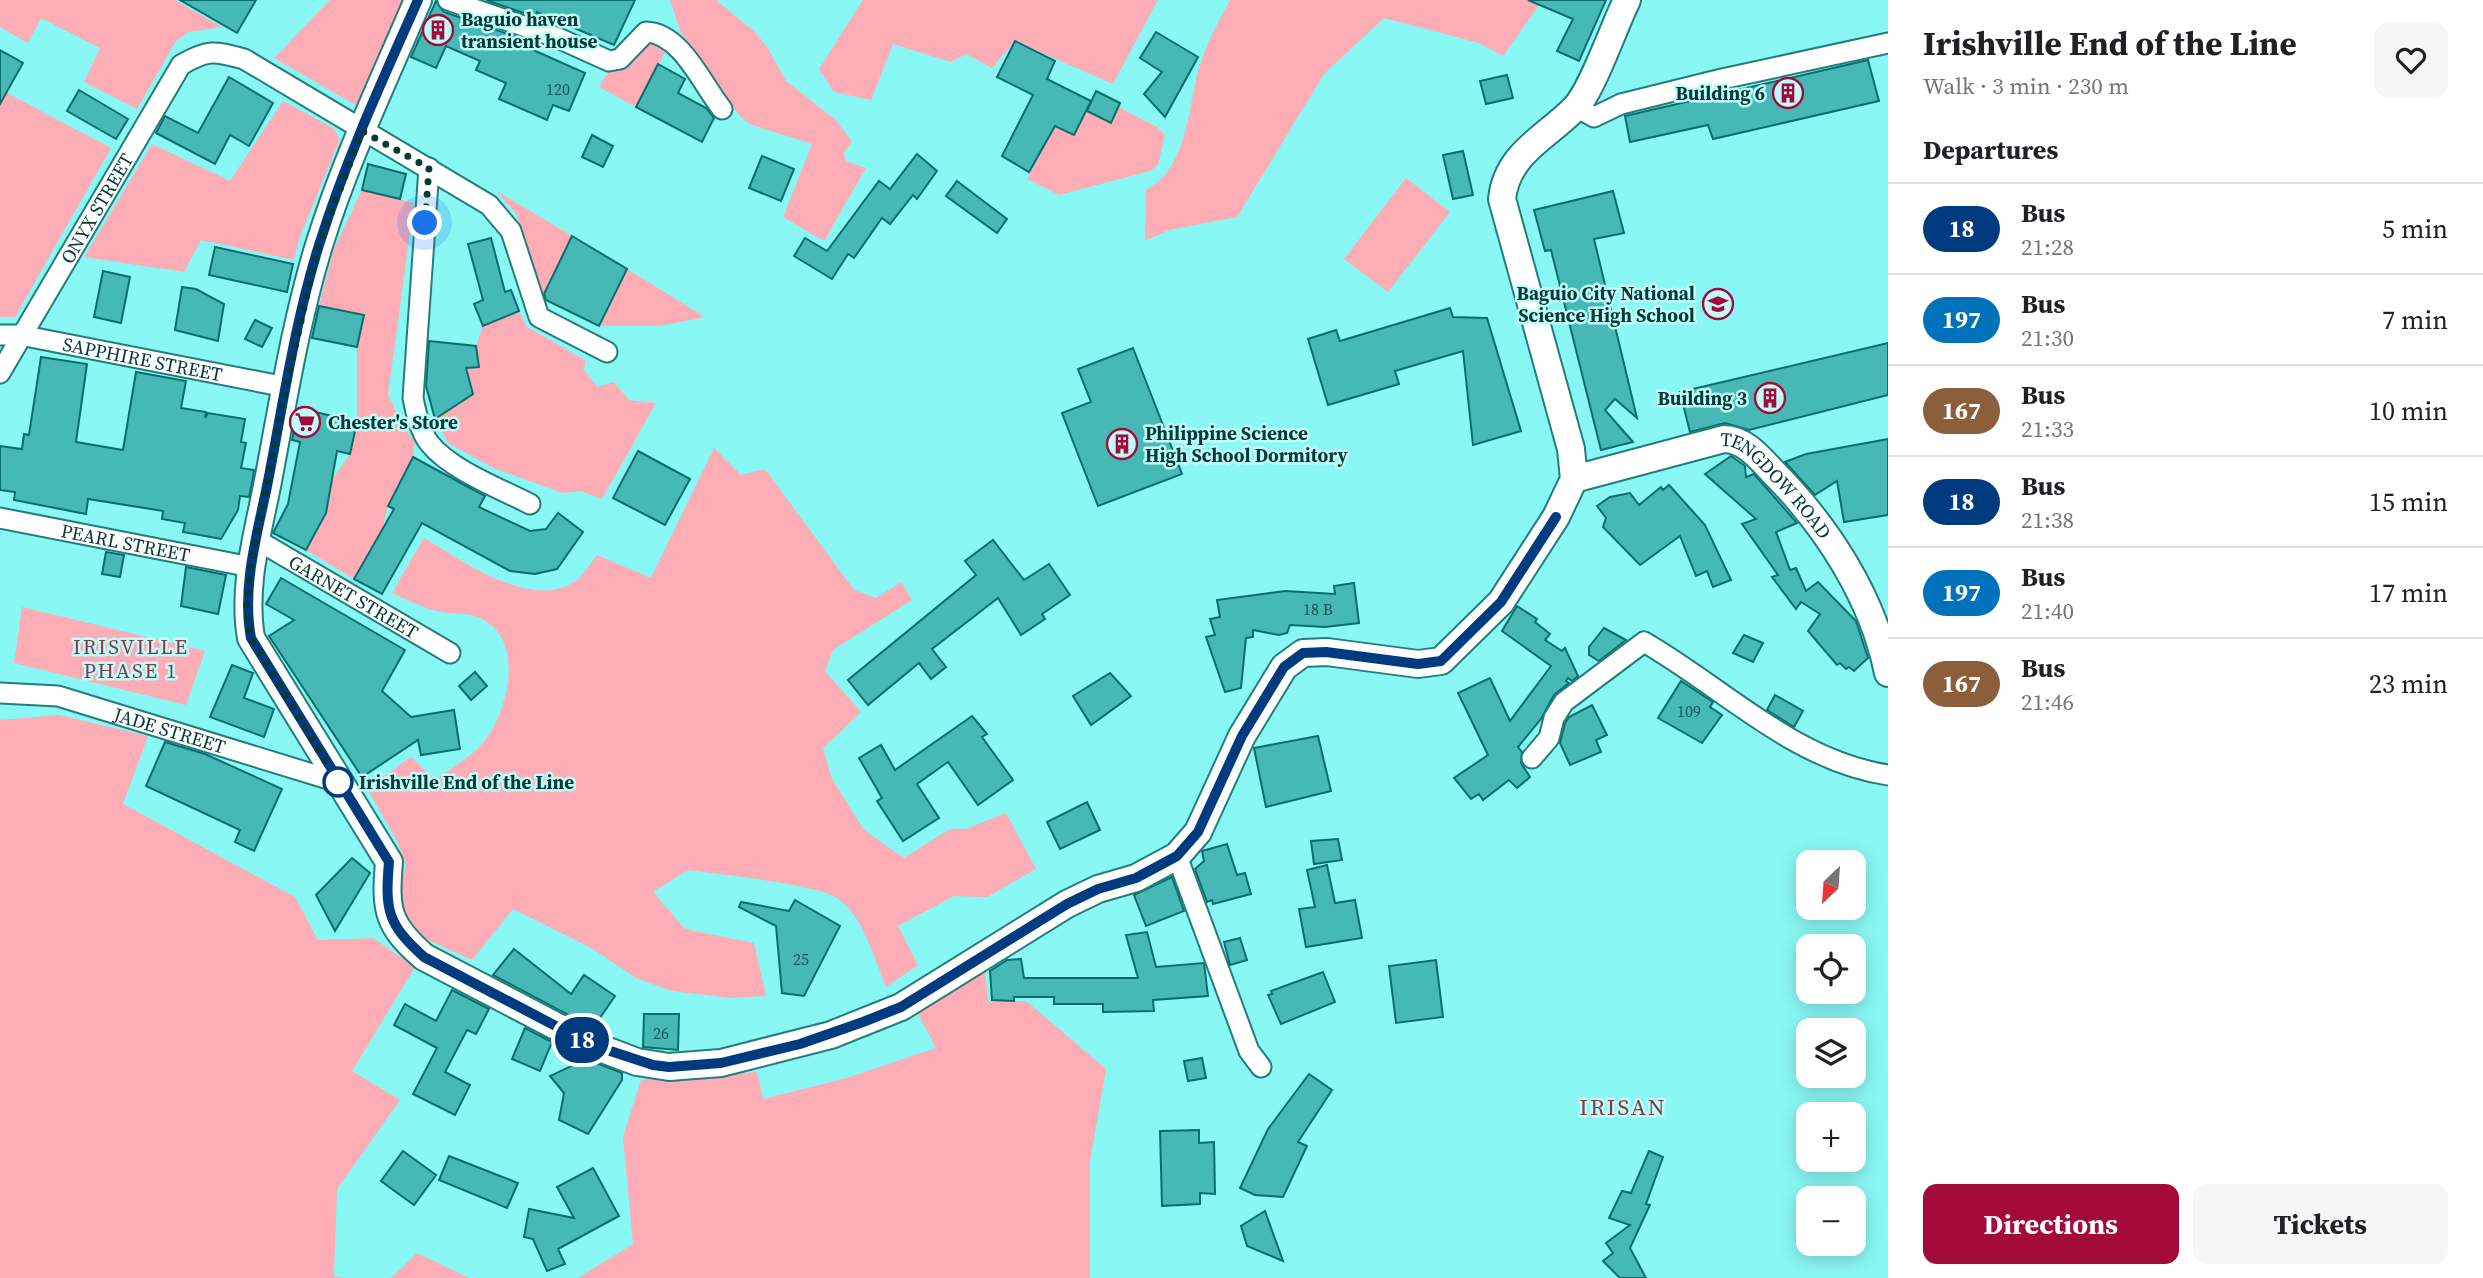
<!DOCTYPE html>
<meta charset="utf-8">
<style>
body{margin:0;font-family:"Source Serif 4",serif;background:#f6f6f6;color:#202124;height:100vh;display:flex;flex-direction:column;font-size:26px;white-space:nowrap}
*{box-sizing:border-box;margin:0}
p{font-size:23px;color:#757577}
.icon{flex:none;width:38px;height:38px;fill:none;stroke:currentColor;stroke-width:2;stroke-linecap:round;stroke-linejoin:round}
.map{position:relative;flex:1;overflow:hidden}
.side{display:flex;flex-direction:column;background:#fff;width:595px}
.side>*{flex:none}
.badge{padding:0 14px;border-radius:23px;font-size:24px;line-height:46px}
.needle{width:46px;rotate:205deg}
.tools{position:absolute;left:1796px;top:850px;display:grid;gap:14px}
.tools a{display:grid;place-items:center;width:70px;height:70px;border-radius:14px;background:#fff;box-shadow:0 4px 18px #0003;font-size:35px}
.you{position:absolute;width:35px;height:35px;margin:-18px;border:5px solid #fff;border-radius:50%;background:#1a73e8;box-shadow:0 0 0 10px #1a73e833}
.map>.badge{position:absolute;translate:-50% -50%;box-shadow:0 0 0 4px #fff}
h2{padding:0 35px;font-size:26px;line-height:63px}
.round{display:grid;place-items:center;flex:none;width:74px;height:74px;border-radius:14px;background:#f6f6f6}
.head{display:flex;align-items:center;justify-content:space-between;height:119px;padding:0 35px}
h1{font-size:33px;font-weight:700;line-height:52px}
.cta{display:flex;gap:14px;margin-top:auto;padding:14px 35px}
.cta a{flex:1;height:80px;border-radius:14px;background:#a4093c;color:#fff;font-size:28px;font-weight:700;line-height:80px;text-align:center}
.cta a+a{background:#f6f6f6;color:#202124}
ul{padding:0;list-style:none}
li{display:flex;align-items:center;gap:21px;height:91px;padding:0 35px;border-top:2px solid #e0e0e0}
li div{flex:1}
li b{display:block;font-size:26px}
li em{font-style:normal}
li .badge{min-width:77px;font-weight:700;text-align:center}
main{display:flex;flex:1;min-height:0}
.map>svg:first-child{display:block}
.green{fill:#feacb5}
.building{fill:#46b9b6;stroke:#086e6c;stroke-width:2}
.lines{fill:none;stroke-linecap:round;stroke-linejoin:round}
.street-casing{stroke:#237d7b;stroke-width:23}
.secondary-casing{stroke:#237d7b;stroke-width:30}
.street{stroke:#fff;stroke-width:19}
.secondary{stroke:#fff;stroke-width:26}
.line-casing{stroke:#fff;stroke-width:16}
.line{stroke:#003b80;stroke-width:10}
.walk{stroke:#043937;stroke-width:7;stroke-dasharray:0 12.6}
.stop-dot{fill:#fff;stroke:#003b80;stroke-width:3.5}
.labels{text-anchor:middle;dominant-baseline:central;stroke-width:5;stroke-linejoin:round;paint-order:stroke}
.number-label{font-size:16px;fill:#145957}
.poi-label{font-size:19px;font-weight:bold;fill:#043937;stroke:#c0fdfa;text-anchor:start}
.street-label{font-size:19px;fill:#043937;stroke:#c0fdfa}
.stop-label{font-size:19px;font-weight:bold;fill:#043937;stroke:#c0fdfa;text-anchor:start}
.neighbourhood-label{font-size:21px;letter-spacing:2px;fill:#823a45;stroke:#c0fdfa}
.quarter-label{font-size:23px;letter-spacing:2px;fill:#823a45;stroke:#c0fdfa}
</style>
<main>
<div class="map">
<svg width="1888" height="1278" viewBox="0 0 1888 1278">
<rect width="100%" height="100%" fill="#89f8f4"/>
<g class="green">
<path d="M0,0H175L222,27L189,32L176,41L137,109L84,82L100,48L41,18L28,43L0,27Z"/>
<path d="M330,0H404L359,107L274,58Z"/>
<path d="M670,0H716L755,32L767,47L786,81L837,121L852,142L844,153L846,161L866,168L824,241L783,217L812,144L749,124L740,116L681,33Z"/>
<path d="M863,0H1158L1113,84L1015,41L992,68L966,54L951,62L893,44L871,100L834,92L819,69Z"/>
<path d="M1230,0H1533L1539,5L1503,56L1479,43L1384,18L1324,74L1237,217L1169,230L1145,241L1146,190C1189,168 1187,107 1200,65C1207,42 1219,21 1230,0Z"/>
<path d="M651,43L665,52L636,107L599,87L609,70H621L642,45Z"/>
<path d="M5,92L111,148L15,317H0V100Z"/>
<path d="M283,101L333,128L340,139L299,239L294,260L201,240L184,272L84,257L152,144L230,181Z"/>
<path d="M1118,107L1157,127L1165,135L1158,165L1150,171L1059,195L1027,179L1046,142L1049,122L1074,135L1087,110L1111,122Z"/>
<path d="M1406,178L1450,212L1388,292L1344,259Z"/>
<path d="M362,190L414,203L388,395L403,427L415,442L413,457L388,506L382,530L354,579L306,550L332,480L350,454L357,422V347L364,316L319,306L334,249Z"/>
<path d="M495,190L572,236L542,299L516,213Z"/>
<path d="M627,269L705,317L660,326H600Z"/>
<path d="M519,311L527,327L585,360L584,370L597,387L614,382L629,400L656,403L602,499L581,491L563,493L493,468L448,443L435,419L473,394L466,368L479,366L476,346L483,326Z"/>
<path d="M714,448L741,475L765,469L854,590L876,598L901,582L912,600L833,650L825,671L861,712L823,748L832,779L864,830L904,858L950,829H966L1006,813L1036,869L987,897L954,896L898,926L918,965L886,987C874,958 864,917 837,898C816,884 718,874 688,870L653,892L685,929L754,943L766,996L731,998L672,991L636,978L593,949L513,909L472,960L428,940L406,925L398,893L406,866L397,841L367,788L411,757L435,780C449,769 470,758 482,744C508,714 525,643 484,620C468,611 453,615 437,611C422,608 406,599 392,593L424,538C462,560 532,613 577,580C584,574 591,563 597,555L651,578Z"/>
<path d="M22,607L205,651L186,705L14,663Z"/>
<path d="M59,715L148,736L123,804L295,897L318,940L373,938L415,967L352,1071L400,1100L337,1189L334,1276L344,1278H0V720Z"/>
<path d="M985,970L988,1001H1026L1106,1069L1090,1161V1278H578L633,1244L623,1137L641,1080L757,1072L763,1099L847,1078L936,1048L917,1012Z"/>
<path d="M417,1253L469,1278H391Z"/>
</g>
<g class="building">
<path d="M180,0H256L237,33Z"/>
<path d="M486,0H635L614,45L537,12L535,17Z"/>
<path d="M1528,0H1606L1579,61L1557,51L1573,19Z"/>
<path d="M436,1L444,12L525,40L522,45L585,73L569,111L553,105L547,120L499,99L506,83L476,70L480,61L446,46L436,68L411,57Z"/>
<path d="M1156,32L1198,57L1165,117L1144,94L1162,72L1140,58Z"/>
<path d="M1015,41L1055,61L1047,79L1091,101L1074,135L1055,126L1029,172L1002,156L1033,95L997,77Z"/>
<path d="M0,50L23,63L0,104Z"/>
<path d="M1868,60L1879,101L1713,139L1708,125L1630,142L1625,116Z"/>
<path d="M658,64L685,79L678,93L706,108L714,118L702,142L636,107Z"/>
<path d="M1507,75L1513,98L1486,104L1480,81Z"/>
<path d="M229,77L273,103L249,146L230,135L215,164L156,133L165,116L198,133Z"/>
<path d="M79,90L128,119L116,139L67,111Z"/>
<path d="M1096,91L1120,103L1111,123L1087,111Z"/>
<path d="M592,135L613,146L603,167L582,157Z"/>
<path d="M1463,151L1473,195L1453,199L1443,155Z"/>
<path d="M917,154L937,171L917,199L913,195L890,224L882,218L854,258L848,254L832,279L794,256L805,238L827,251L879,181L890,189Z"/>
<path d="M762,156L794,169L781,201L749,188Z"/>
<path d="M368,164L406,174L400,199L362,190Z"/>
<path d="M957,181L1007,219L997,233L946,196Z"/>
<path d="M1613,191L1624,233L1594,239L1637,418L1615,399L1605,410L1633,442L1601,450L1551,250L1545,251L1534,210Z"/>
<path d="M572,236L627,269L599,326L546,300L544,294Z"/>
<path d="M491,238L505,292L511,290L519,311L483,326L474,304L483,300L468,244Z"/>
<path d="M215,247L293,264L287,292L209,275Z"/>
<path d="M103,271L130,277L121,323L94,317Z"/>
<path d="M182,287L196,289L224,304L218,341L175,330Z"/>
<path d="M319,306L364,315L357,347L312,338Z"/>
<path d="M1450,308L1453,317L1487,318L1521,431L1473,445L1463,351L1395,371L1399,384L1328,405L1308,339L1336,330L1340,341Z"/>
<path d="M255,320L272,328L262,347L245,339Z"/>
<path d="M429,341L476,346L479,367L466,368L473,394L435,419L426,386Z"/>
<path d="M1888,343V395L1749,430L1725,423L1690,432L1680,392Z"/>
<path d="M1133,348L1182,474L1098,506L1062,413L1091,402L1078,369Z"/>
<path d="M41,357L87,364L76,442L123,450L136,372L186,381L181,408L206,412L205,418L208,413L245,419L241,442L246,443L241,468L254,470L253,478L249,497L240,496L238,510L221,539L183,532L185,523L162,519L163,511L88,499L86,514L14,500L15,492L0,490V446L22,449L24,434L29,435Z"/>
<path d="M299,408L357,422L350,454L337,451L326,513L306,550L273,533L288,504L300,442L292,440Z"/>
<path d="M1888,439V515L1844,522L1837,481L1815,495L1785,462L1806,454Z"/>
<path d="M638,451L690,479L665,525L613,498Z"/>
<path d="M1731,456L1745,466L1746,477L1754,474L1797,523L1776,532L1790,570L1796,568L1806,591L1818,582L1856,621L1868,658L1854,671L1849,667L1846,669L1840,663L1837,665L1808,631L1820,614L1801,602L1796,609L1772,577L1778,575L1742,524L1756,519L1705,474Z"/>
<path d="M413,457L485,496L479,507L530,531L546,529L558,513L583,532L557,569L535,574L510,571L422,523L382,594L354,579L394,509L388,506Z"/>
<path d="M1669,485L1705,525L1731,580L1713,587L1707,571L1696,576L1680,536L1640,565L1603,527L1606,518L1597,506L1610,497L1630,493L1639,505L1661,487L1663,490Z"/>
<path d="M993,540L1024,580L1049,564L1070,595L1042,614L1045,619L1021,635L998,598L932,649L946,667L931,679L919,663L868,705L848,680L976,575L965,561Z"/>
<path d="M106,552L124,555L120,577L102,574Z"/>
<path d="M186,567L226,575L218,614L181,606Z"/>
<path d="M281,578L405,650L382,691L411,717L454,710L460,749L421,755L418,740L362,777L269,636L294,620L266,604Z"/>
<path d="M1354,583L1359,623L1325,627L1290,625L1287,633L1279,635L1253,630V637L1246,638L1241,688L1225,692L1206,637L1215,635L1210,619L1220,617L1217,600L1285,591L1335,594L1334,586Z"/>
<path d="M1517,606L1537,619L1535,622L1550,634L1545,640L1562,651L1565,648L1578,676L1572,681L1568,678L1566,681L1569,683L1554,695L1541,719L1518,747L1522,752L1521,763L1530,777L1517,788L1509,780L1483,800L1479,794L1471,799L1454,778L1488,755L1458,693L1490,678L1510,721L1551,666L1502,631Z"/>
<path d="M1604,628L1626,640L1599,661L1589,655V647Z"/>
<path d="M1744,635L1763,643L1753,662L1733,653Z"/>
<path d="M232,665L253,673L244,698L274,709L264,737L210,717Z"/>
<path d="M475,672L487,686L471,700L459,686Z"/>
<path d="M1110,673L1131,696L1091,725L1073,696Z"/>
<path d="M1681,681L1713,702L1710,707L1722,715L1702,743L1658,718Z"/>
<path d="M1775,695L1803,711L1794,727L1767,710Z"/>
<path d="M1592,705L1607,735L1596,740L1601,752L1570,765L1560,743L1565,723L1569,717Z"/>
<path d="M972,716L987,734L982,737L1013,780L978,805L948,762L917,784L939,818L903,841L877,801L882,798L859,758L881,745L895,770Z"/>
<path d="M1318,736L1331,791L1266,807L1254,748Z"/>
<path d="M165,742L205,754L282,789L254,851L235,842L240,830L146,786Z"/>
<path d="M1087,802L1100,830L1060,849L1047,822Z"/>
<path d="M1338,839L1342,860L1314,864L1311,841Z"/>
<path d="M1227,844L1237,875L1245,873L1251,894L1213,904L1212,900L1207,902L1195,869L1204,861L1202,851Z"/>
<path d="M352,858L370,873L335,931L316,895Z"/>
<path d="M1327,865L1335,903L1355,900L1362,938L1306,947L1299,909L1315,907L1307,870Z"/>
<path d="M1172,877L1184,911L1146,926L1134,895Z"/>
<path d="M795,900L840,926L804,996L782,993L776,926L739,907L741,902L789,911Z"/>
<path d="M1147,932L1156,967L1204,963L1208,996L1153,1000L1154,1011L1103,1012V1004H1054V997H1014V1001L992,1000L990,971L1007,960L1021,959L1024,978H1138L1126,935Z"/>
<path d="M1240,938L1247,960L1230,965L1224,942Z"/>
<path d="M514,949L571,994L584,975L615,996L593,1028L493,975Z"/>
<path d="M1436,960L1443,1017L1396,1023L1389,966Z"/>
<path d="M1323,972L1335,1002L1281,1024L1268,995L1272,994L1271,991Z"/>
<path d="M452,990L489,1009L476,1034L467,1030L445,1072L470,1085L455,1115L413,1094L437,1048L394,1025L405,1004L436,1021Z"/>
<path d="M644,1014H679L678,1050L643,1047Z"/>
<path d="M525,1028L552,1042L540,1071L512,1059Z"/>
<path d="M1202,1058L1206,1078L1188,1081L1184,1061Z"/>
<path d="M586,1059L622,1073V1080L588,1134L559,1120L564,1093L550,1076Z"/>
<path d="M1309,1074L1332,1090L1298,1142L1307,1146L1283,1197L1255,1195L1240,1188L1268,1129Z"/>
<path d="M1199,1130V1143L1214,1142L1215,1194L1200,1193V1204L1162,1206L1160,1131Z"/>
<path d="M403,1151L436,1175L414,1205L381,1181Z"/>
<path d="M1649,1151L1663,1157L1646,1204L1650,1205L1630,1248L1646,1278H1620L1603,1261L1613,1253L1606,1243L1630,1225L1609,1218L1622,1191L1631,1193Z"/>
<path d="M449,1156L518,1183L507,1208L439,1180Z"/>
<path d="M593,1168L619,1216L558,1249L565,1264L547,1271L533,1239L524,1237L529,1209L574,1218L557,1187Z"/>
<path d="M1265,1211L1283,1261L1247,1246L1241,1226Z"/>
</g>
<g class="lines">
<g class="street-casing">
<g id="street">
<path d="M448,0L558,38L609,61L620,59L646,32C681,33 702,84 722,109"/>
<path d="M1576,107L1594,117L1621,104L1722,79L1888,43"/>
<path d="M429,168L413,398C416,413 420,432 430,444C451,470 501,489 530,504"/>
<path id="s1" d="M0,335H20L286,387"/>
<path id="s2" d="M0,373L181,65C208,49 214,51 244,59L489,205L511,231L539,317L607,352"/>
<path id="s3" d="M0,518L251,567"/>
<path id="s4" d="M257,540L450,653"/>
<path id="s5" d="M0,693L58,696L338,782"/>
<path d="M1532,758L1549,738L1554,718L1564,702L1644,642C1724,688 1794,761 1888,775"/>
<path d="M1177,856L1249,1051L1261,1067"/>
</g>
</g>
<g class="secondary-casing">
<g id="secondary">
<path d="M418,0C384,80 346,159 320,242C296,319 283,402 268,481C258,533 242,586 251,638L389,862C385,910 387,925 424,957L592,1045L637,1062L669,1067L721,1063L831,1035L901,1007L1067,904L1098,889L1136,878L1177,856L1198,832L1242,736L1284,667L1303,653L1327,652L1418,664L1441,661L1501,602L1556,517L1574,479L1571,449L1502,199C1507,153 1546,138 1575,108C1592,91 1614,26 1627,0"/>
<path id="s6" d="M1574,479L1724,439C1744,439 1759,457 1772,471C1826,525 1873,597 1888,673"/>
</g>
</g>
<use href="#street" class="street"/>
<use href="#secondary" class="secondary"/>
</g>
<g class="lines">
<g class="line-casing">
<path id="line" d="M418,0C383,79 346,159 320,242C296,317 284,398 269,476C259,529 241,584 251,638L389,862C385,910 387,924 424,957L592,1045L653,1065L669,1067L721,1063L800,1044L863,1022L901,1007L1067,904L1098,889L1136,878L1177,856L1198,832L1242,736L1284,667L1303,653L1326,652L1418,664L1441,661L1501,602L1556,517"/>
</g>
<use href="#line" class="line"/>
<path class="walk" d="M338,782L251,638L246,610L251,566L286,387L310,281L320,242L362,131L429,168L425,223"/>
</g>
<defs>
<g id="building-ring" transform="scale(1.575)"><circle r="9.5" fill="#c0fdfa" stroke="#a4093c" stroke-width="1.5"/><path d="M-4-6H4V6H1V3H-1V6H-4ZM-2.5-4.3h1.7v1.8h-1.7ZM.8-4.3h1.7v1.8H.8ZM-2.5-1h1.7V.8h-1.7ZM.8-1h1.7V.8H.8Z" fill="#a4093c"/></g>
<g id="school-ring" transform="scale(1.575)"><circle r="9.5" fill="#c0fdfa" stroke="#a4093c" stroke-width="1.5"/><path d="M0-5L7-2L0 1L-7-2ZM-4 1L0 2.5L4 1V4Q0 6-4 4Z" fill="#a4093c"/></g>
<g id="supermarket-ring" transform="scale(1.575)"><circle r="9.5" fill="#c0fdfa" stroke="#a4093c" stroke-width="1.5"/><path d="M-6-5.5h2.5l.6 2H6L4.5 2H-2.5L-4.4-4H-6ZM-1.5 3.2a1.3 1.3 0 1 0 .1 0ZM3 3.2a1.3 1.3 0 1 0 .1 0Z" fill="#a4093c"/></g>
</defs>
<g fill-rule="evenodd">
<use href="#building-ring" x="438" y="30"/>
<use href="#building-ring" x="1788" y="93"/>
<use href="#school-ring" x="1718" y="304"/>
<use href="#building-ring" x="1770" y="398"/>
<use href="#supermarket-ring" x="305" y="422"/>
<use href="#building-ring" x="1122" y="444"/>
</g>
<circle class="stop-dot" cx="338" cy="782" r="14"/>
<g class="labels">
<g class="number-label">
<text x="558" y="89">120</text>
<text x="1318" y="609">18 B</text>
<text x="1689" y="711">109</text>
<text x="801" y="959">25</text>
<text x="661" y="1033">26</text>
</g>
<g class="poi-label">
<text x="461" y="19">Baguio haven<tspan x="461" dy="22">transient house</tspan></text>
<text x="1765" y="93" text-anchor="end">Building 6</text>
<text x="1695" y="293" text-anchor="end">Baguio City National<tspan x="1695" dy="22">Science High School</tspan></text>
<text x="1747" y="398" text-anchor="end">Building 3</text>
<text x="328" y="422">Chester's Store</text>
<text x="1145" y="433">Philippine Science<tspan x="1145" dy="22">High School Dormitory</tspan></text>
</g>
<g class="street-label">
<text stroke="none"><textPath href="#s2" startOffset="191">ONYX STREET</textPath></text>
<text stroke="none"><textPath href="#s1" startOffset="145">SAPPHIRE STREET</textPath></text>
<text stroke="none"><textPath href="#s6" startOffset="226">TENGDOW ROAD</textPath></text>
<text stroke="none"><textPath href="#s3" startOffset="128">PEARL STREET</textPath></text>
<text stroke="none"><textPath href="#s4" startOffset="112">GARNET STREET</textPath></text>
<text stroke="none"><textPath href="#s5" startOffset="175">JADE STREET</textPath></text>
</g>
<g class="stop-label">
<text x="359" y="782">Irishville End of the Line</text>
</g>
<g class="neighbourhood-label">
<text x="131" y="646">IRISVILLE<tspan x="131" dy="24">PHASE 1</tspan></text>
</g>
<g class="quarter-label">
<text x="1623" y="1107">IRISAN</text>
</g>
</g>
</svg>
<div class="tools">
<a><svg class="needle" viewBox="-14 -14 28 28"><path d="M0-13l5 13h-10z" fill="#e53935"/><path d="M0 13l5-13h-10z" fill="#757577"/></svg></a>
<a><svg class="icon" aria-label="locate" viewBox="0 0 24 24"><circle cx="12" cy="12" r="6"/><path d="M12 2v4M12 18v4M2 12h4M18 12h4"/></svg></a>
<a><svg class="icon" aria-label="layers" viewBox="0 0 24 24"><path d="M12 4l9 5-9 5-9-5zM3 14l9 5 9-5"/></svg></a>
<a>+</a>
<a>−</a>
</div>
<div class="you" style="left:425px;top:223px"></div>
<b class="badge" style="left:582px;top:1040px;background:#003b80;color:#fff">18</b>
</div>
<section class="side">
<div class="head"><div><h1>Irishville End of the Line</h1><p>Walk · 3 min · 230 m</p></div><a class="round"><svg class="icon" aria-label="heart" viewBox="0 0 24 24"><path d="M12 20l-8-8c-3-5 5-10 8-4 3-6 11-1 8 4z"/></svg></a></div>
<h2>Departures</h2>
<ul>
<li><span class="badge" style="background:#003b80;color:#fff">18</span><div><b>Bus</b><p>21:28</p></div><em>5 min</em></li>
<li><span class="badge" style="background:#0072bc;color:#fff">197</span><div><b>Bus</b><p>21:30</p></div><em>7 min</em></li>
<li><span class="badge" style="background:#8b5e3c;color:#fff">167</span><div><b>Bus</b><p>21:33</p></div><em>10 min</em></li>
<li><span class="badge" style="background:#003b80;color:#fff">18</span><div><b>Bus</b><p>21:38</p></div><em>15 min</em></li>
<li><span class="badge" style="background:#0072bc;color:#fff">197</span><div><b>Bus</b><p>21:40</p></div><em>17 min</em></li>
<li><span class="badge" style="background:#8b5e3c;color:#fff">167</span><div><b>Bus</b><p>21:46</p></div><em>23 min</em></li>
</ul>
<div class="cta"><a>Directions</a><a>Tickets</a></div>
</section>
</main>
